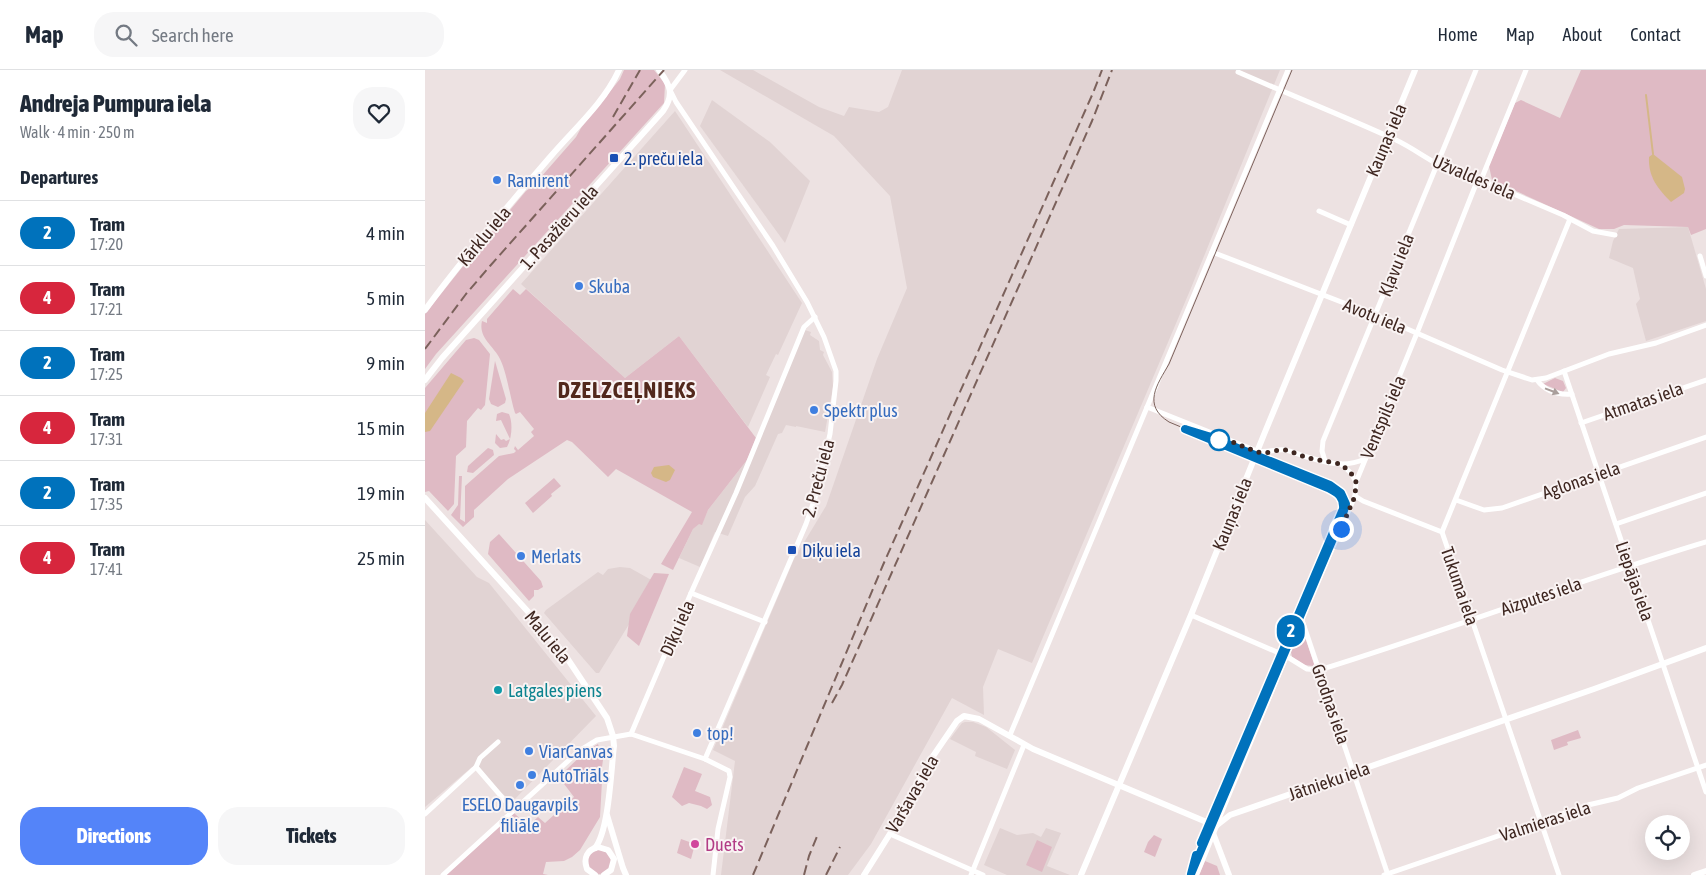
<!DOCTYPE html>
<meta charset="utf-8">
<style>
body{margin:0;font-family:"Asap Condensed",sans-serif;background:#f6f6f7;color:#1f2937;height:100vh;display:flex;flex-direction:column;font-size:19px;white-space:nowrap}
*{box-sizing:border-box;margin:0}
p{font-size:16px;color:#747a83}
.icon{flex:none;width:28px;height:28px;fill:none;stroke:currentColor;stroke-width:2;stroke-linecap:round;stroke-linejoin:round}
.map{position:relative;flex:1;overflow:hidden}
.side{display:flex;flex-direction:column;background:#fff;width:425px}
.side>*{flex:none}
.badge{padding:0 10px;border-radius:16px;font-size:18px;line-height:32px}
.tools{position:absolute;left:1220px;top:745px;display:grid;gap:10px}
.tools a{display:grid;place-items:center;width:45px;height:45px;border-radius:50%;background:#fff;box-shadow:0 5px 20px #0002;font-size:25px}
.you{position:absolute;width:25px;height:25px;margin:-12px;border:4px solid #fff;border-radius:50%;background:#1a73e8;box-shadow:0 0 0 8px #1a73e833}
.map>.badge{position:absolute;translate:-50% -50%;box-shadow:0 0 0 2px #fff}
h2{padding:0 20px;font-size:19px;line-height:45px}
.round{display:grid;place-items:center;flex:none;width:52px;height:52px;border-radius:20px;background:#f6f6f7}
.headline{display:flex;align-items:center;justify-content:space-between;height:85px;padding:0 20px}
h1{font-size:24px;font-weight:800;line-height:38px}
.action{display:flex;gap:10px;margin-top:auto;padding:10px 20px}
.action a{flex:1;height:58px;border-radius:20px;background:#5484f9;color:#fff;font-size:20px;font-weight:800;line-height:58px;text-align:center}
.action a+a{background:#f6f6f7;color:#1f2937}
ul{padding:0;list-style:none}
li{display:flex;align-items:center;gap:15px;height:65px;padding:0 20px;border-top:1px solid #e0e1e3}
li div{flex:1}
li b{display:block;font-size:19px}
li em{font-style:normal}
li .badge{min-width:55px;font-weight:700;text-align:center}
header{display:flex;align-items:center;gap:30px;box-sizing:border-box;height:70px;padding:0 25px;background:#fff;border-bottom:1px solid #e0e1e3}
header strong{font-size:24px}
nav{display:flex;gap:28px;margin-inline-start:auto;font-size:18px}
.search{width:350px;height:45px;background:#f6f6f7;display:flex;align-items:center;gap:12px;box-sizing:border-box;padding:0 18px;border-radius:20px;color:#747a83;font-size:19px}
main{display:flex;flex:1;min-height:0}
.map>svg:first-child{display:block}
.built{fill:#e1d3d3}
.green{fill:#dfbac4}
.water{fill:#d5b787}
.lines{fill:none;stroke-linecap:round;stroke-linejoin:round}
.stream{stroke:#d5b787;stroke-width:2}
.minor{stroke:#fff;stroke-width:5}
.tertiary{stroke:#fff;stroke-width:6}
.tram{stroke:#7b615b;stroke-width:1}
.rail{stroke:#7b615b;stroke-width:2;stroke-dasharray:10 5;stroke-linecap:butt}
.oneway{fill:#a99e9b}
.line-casing{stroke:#fff;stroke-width:11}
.line{stroke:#0072bc;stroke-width:8}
.walk{stroke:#3f2721;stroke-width:5;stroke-dasharray:0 9}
.transit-dot{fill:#1a4fb4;stroke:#f9f3f3;stroke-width:2}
.shop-dot{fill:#3f7fe0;stroke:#f9f3f3;stroke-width:2}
.stop-dot{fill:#fff;stroke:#0072bc;stroke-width:2.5}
.culture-dot{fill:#0f9aa8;stroke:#f9f3f3;stroke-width:2}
.hotel-dot{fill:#d1479c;stroke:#f9f3f3;stroke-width:2}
.labels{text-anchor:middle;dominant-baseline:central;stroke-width:4;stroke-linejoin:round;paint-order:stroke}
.street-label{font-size:18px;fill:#3f2721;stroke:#f9f3f3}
.transit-label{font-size:18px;fill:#164399;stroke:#f9f3f3;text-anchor:start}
.shop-label{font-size:18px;fill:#366cbe;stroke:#f9f3f3;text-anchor:start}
.culture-label{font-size:18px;fill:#0d838f;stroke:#f9f3f3;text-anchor:start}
.hotel-label{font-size:18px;fill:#b23c85;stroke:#f9f3f3;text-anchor:start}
.district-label{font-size:22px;font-weight:bold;letter-spacing:1px;fill:#52281c;stroke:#f9f3f3}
</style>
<header>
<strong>Map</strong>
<div class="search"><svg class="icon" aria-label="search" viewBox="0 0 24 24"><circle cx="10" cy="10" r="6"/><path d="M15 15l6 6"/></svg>Search here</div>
<nav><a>Home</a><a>Map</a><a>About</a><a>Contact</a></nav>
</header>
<main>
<section class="side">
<div class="headline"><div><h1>Andreja Pumpura iela</h1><p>Walk · 4 min · 250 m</p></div><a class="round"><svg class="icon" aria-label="heart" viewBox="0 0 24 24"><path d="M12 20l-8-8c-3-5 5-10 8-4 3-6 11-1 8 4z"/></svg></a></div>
<h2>Departures</h2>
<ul>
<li><span class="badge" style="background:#0072bc;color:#fff">2</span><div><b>Tram</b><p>17:20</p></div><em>4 min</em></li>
<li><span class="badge" style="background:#d7263d;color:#fff">4</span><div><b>Tram</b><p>17:21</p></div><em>5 min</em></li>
<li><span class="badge" style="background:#0072bc;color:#fff">2</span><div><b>Tram</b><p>17:25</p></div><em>9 min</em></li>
<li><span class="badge" style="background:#d7263d;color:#fff">4</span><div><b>Tram</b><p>17:31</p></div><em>15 min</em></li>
<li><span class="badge" style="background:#0072bc;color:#fff">2</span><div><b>Tram</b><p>17:35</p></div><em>19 min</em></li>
<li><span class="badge" style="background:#d7263d;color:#fff">4</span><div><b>Tram</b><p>17:41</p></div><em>25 min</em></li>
</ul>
<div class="action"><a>Directions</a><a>Tickets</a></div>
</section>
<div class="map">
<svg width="1281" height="805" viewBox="0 0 1281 805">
<rect width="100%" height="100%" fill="#ede2e2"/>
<g class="built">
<path d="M295,0H328L394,37L419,46L424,37L454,42L463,37L477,0H855L766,218L607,593L573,579L558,617L559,645L527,628L446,774L423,805H296L310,691L288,680L369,489L401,436L452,289L482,218L465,126L409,66Z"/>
<path d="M287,30L345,72L385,111L360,173L275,56Z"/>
<path d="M250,41L377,233L353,285L351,284L341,305L345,307L323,357L254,266L200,308L96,214Z"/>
<path d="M1263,157L1281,219V251L1221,271L1211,234L1215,229L1208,198L1184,188L1188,171L1194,159Z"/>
<path d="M377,259L386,262L385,265L394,271L395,280L399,282L398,285L407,302L408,317L400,362L371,356V357L361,355L357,363L353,364L330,416L320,427L303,466L290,462L275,497L254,488L268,459L274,453L277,454L283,440L322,390Z"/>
<path d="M0,450L52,507L64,513L171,646L87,732L47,697L0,737Z"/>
<path d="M195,497L205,498L230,512L174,603H171L119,543L121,540L173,502L178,505L183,499Z"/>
<path d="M540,652H548L561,657L590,680L582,699L550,686L551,682L525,669L537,653Z"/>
<path d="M575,758L592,765L608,763L616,767L621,758L636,763L622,796L645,805H582L559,795Z"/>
</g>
<g class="green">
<path d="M199,0H229L240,14L239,33L192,85L189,83L186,87L188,89L11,284L0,299V244L43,190L101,121L109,115L151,67L156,58L195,9Z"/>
<path d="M1156,0H1281V159L1266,165L1263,157L1199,155L1189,159H1174L1067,110L1064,96L1090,33L1096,30L1135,48Z"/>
<path d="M88,219L95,225L101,219L200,308L254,266L331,368L322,390L283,440L277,455L274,454L268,459L248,500L236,494L267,442L191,399L183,407L147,372L142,370L83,409L49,440V447L38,457L26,445L33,435L34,406H37L35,449L40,452V416L74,386L89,383L91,381L89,379L90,376L93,380L109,366L106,362L109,359L95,342L91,344L90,343C85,327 82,303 75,289C69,276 53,268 57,251L62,253V249Z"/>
<path d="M49,268L54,270L65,284L60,335L56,340L53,338L42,351L41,377L31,386L29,434L23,441L4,421L0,422V318L41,270Z"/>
<path d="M70,291L81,329L80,333L73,337L66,334L64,329Z"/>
<path d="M1130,308L1138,311L1141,318L1138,322L1118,314Z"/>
<path d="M77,342L84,344C88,353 87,368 82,377L75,378L70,373L71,364L76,370L79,369L81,371L85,369L76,350L71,351L72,344Z"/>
<path d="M63,378L68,380L69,385L48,403L42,402L43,396Z"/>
<path d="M129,408L136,416L126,424L127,426L108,443L100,433Z"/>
<path d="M74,464L116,511L118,517L113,520H109V526L104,531L63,484L65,472Z"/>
<path d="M229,503L244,504L214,576L202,566L205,544Z"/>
<path d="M875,565H878L880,567L889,594L888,596L879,595L867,587L866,582Z"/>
<path d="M1153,660L1156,668L1142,672L1143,675L1129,680L1126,670Z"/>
<path d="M173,674L178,690L176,704H174V708L141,700L161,681Z"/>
<path d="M259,697L277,704L270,721L285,727L287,735L282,739L276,736L264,733L257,736L247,727Z"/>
<path d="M139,701L177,711L175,747L155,780L147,787L139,791L121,792L118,804L123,805H21L89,743L103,756L113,747L120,753L149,727L136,710V702Z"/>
<path d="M729,765L737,769L730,787L719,782L723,772Z"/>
<path d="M256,769L270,774L266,789L252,783Z"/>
<path d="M612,770L627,777L617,802L601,795Z"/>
<circle cx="174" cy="792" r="12"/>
<path d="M780,791L792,796L795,805H774Z"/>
</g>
<g class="water">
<path d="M1228,84L1257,107L1260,119L1259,123L1246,132C1233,119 1223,107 1224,87Z"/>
<path d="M26,303L36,308L39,311L5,361L0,362V343Z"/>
<path d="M244,395L250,400L245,410L241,412L228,407L226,403L229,397Z"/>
</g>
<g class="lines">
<path class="stream" d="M1221,25L1228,84"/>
<g class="minor">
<path d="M260,0L245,20L251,32L348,176L382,232L399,267L411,301V311L405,364L390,428L381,454L280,689"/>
<path d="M813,2C865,25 919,46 971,70C995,81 1029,110 1056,110L1138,145L1168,161L1190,165"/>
<path d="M894,141L926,155"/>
<path d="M787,182L950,245L1077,300L1107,310L1121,308L1184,284L1231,273L1281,255"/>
<path d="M1275,186L1281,206"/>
<path d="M1139,301L1281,722"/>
<path d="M1112,310C1120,321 1133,325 1147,324"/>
<path d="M722,337L832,381C842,383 850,379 860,380C867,381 875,385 882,387C902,393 920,398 940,389"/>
<path d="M1156,353L1281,310"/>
<path d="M900,391L897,381L898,371L1051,0"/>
<path d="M916,394L926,403L931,412"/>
<path d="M930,426L938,431L1017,462"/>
<path d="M1031,430L1059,440L1077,438L1281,367"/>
<path d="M1191,454L1281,423"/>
<path d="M266,523L340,552"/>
<path d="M766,545L861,586L882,599L894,600C1024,560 1151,511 1281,472"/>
<path d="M877,550L963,805"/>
<path d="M206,664L266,523L311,423L379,257L390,247"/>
<path d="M585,665L863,0"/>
<path d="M51,697L88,740"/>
<path d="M0,744L51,697L55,688L73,672"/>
<path d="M791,756L880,541L930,426L931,412L992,263L1051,114L1056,110L1101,0"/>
<path d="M465,764L558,805"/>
<path d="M18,805L154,681L172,670L206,664L280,689L304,701L305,707L293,759L288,805"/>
<path d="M546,805L599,675"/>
<path d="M959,805L1163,735L1193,728L1213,718L1281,695"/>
<path d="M1134,805L1017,462L1145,149"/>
</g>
<g class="tertiary">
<path d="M0,240C39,187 83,136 126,86C149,59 179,33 194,0"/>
<path d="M0,310L17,288L238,41C250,24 245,15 234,0"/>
<path d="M0,428L106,545L140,585L182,648L188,666L189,676C186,700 184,761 170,778"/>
<path d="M182,745L198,798L201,805"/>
<path d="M788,763L804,805"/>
<path d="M170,805L162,799C158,788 162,780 173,777L183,780L189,789L186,800L179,805"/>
<path d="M439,805L468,759L502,695L532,651L539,646L554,649L608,679L791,756L805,745L1169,619L1281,578"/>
<path d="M656,805L766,545L840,362L990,0"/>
<path d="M771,805L791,756"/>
<path d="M1269,805L1281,801"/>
</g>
<path class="tram" d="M766,804L769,790L918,439V430L910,421L744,352C717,335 732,315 744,294L867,0"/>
<g class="rail">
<path d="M188,47L215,0"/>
<path d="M0,279L41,224L65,196L239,0"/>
<path d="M407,633L417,615L667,51L687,0"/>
<path d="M328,805L458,495L668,23L677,0"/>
<path d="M379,805L384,786L393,764"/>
<path d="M401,805L415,777"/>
</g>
</g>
<defs><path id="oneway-solid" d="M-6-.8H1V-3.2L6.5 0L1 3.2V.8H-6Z" transform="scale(1.25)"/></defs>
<use class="oneway" href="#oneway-solid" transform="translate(1127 321) rotate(21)"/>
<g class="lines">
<g class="line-casing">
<path id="line" d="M771,785L766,804L916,450L921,434L916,423L905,415L783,366L760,359L903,418C913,423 919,427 918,439L776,773"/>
</g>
<use href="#line" class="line"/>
<path class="walk" d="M794,370L795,367L832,382L840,383L854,380H862L883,388L916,394L926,403L931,412L930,426L916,459"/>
</g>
<g class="transit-dot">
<rect x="184" y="83" width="10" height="10" rx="2.5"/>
<rect x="362" y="475" width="10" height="10" rx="2.5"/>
</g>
<g class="shop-dot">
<circle cx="72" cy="110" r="5"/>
<circle cx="154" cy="216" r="5"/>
<circle cx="389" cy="340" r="5"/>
<circle cx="96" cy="486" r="5"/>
<circle cx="272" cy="663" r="5"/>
<circle cx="104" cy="681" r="5"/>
<circle cx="107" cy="705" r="5"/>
<circle cx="95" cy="715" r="5"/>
</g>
<circle class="stop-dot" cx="794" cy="370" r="10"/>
<circle class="culture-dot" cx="73" cy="620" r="5"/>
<circle class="hotel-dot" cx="270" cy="774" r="5"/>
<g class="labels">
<g class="street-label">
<text transform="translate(961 70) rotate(-67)">Kauņas iela</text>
<text transform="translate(1049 107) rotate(23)">Užvaldes iela</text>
<text transform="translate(134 157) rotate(-48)">1. Pasažieru iela</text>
<text transform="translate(59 166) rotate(-50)">Kārklu iela</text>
<text transform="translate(971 195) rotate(-68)">Kļavu iela</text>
<text transform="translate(950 246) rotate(22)">Avotu iela</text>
<text transform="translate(1218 331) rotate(-19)">Atmatas iela</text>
<text transform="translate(958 347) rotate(-67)">Ventspils iela</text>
<text transform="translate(393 408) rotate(-75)">2. Preču iela</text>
<text transform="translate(1156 410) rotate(-19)">Aglonas iela</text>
<text transform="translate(807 444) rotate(-68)">Kauņas iela</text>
<text transform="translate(1210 511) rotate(71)">Liepājas iela</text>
<text transform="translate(1035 516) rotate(71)">Tukuma iela</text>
<text transform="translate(1116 526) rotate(-19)">Aizputes iela</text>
<text transform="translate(252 558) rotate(-66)">Dīķu iela</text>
<text transform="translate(123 567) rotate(51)">Malu iela</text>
<text transform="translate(906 634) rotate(71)">Grodņas iela</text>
<text transform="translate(904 711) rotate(-19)">Jātnieku iela</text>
<text transform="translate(487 724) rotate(-60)">Varšavas iela</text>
<text transform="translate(1120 751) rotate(-18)">Valmieras iela</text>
</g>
<g class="transit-label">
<text x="199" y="88">2. preču iela</text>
<text x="377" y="480">Diķu iela</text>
</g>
<g class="shop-label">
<text x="82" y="110">Ramirent</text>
<text x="164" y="216">Skuba</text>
<text x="399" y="340">Spektr plus</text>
<text x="106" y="486">Merlats</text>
<text x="282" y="663">top!</text>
<text x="114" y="681">ViarCanvas</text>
<text x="117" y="705">AutoTriāls</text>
<text x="95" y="734" text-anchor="middle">ESELO Daugavpils<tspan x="95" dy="21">filiāle</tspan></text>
</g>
<g class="culture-label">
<text x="83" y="620">Latgales piens</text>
</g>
<g class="hotel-label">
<text x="280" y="774">Duets</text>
</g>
<g class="district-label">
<text x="202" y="320">DZELZCEĻNIEKS</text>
</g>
</g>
</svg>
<div class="tools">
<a><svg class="icon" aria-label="locate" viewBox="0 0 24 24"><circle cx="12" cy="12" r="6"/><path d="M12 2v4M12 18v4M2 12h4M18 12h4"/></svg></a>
</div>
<div class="you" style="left:916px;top:459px"></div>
<b class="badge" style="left:866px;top:561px;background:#0072bc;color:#fff">2</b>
</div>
</main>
